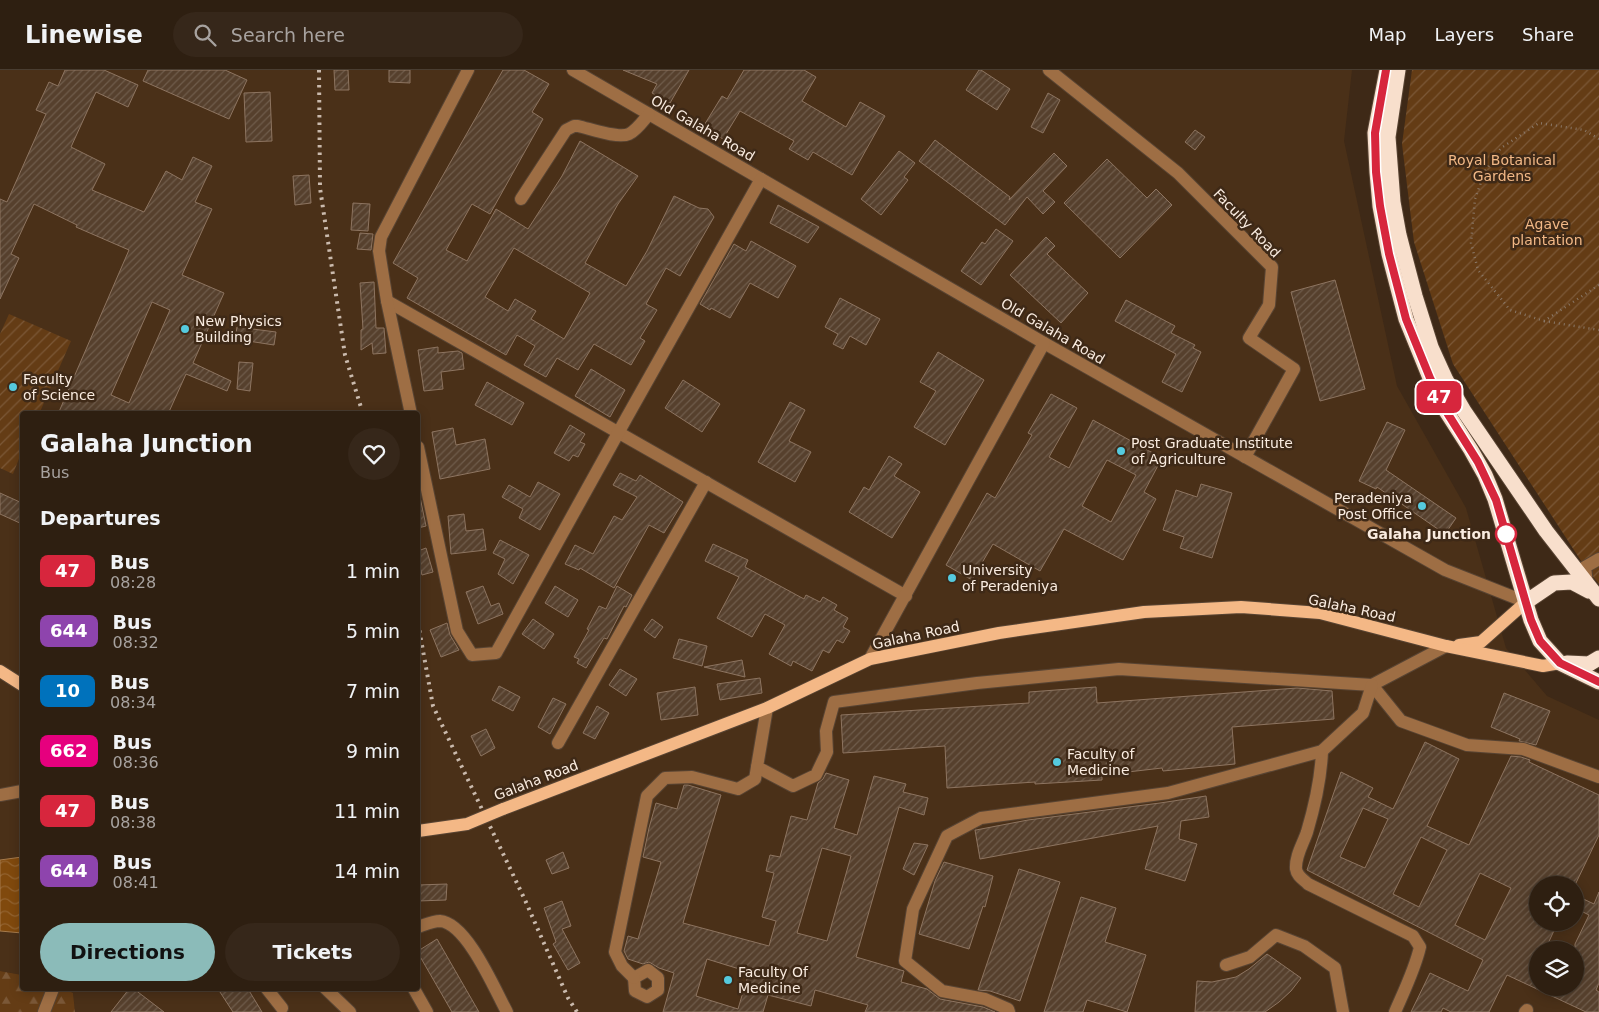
<!DOCTYPE html>
<style>
body{margin:0;font-family:"DejaVu Sans",sans-serif;background:#36271a;color:#f1f3f6;height:100vh;display:flex;flex-direction:column;font-size:19px;white-space:nowrap}
*{box-sizing:border-box;margin:0}
p{font-size:16px;color:#a7a29f}
.icon{flex:none;width:28px;height:28px;fill:none;stroke:currentColor;stroke-width:2;stroke-linecap:round;stroke-linejoin:round}
.map{position:relative;flex:1;overflow:hidden}
.side{position:absolute;left:20px;top:341px;width:400px;height:580px;display:flex;flex-direction:column;background:#2e1f11;border-radius:5px;box-shadow:0 2px 12px #0003,0 0 0 1px #493d31}
.side>*{flex:none}
.badge{padding:0 10px;border-radius:8px;font-size:18px;line-height:32px}
.controls{position:absolute;left:1529px;top:806px;display:grid;gap:10px}
.controls a{display:grid;place-items:center;width:55px;height:55px;border-radius:50%;background:#2e1f11;box-shadow:0 2px 12px #0003,0 0 0 1px #493d31;font-size:25px}
.map>.badge{position:absolute;translate:-50% -50%;box-shadow:0 0 0 2px #fff}
h2{padding:0 20px;font-size:19px;line-height:45px}
.round{display:grid;place-items:center;flex:none;width:52px;height:52px;border-radius:26px;background:#36271a}
.overview{display:flex;align-items:center;justify-content:space-between;height:85px;padding:0 20px}
h1{font-size:24px;font-weight:700;line-height:38px}
.button{display:flex;gap:10px;margin-top:auto;padding:10px 20px}
.button a{flex:1;height:58px;border-radius:30px;background:#8bbbb9;color:#111;font-size:20px;font-weight:700;line-height:58px;text-align:center}
.button a+a{background:#36271a;color:#f1f3f6}
ul{padding:0;list-style:none}
li{display:flex;align-items:center;gap:15px;height:60px;padding:0 20px}
li div{flex:1}
li b{display:block;font-size:19px}
li em{font-style:normal}
li .badge{min-width:55px;font-weight:700;text-align:center}
header{display:flex;align-items:center;gap:30px;box-sizing:border-box;height:70px;padding:0 25px;background:#2e1f11;border-bottom:1px solid #493d31}
header strong{font-size:24px}
nav{display:flex;gap:28px;margin-inline-start:auto;font-size:18px}
.search{width:350px;height:45px;background:#36271a;display:flex;align-items:center;gap:12px;box-sizing:border-box;padding:0 18px;border-radius:28px;color:#a7a29f;font-size:19px}
.map>svg:first-child{display:block}
.built{fill:#4a3018;fill-rule:evenodd}
.forest{fill:url(#forest-firs)}
.garden{fill:url(#garden-furrows)}
.water{fill:url(#water-waves);stroke:#a57a4c}
.building{fill:url(#building-hatch);stroke:#8d7460;fill-rule:evenodd}
.lines{fill:none;stroke-linecap:round;stroke-linejoin:round}
.minor-casing{stroke:#584433;stroke-width:14}
.major-casing{stroke:#584433;stroke-width:14}
.highway-casing{stroke:#584433;stroke-width:17}
.path{stroke:#8b7969;stroke-width:2.5;stroke-dasharray:1 4;stroke-linecap:butt}
.minor{stroke:#9e6e44;stroke-width:12}
.major{stroke:#f4b886;stroke-width:12}
.highway{stroke:#f8dfcc;stroke-width:15}
.rail{stroke:#cabaad;stroke-width:4;stroke-dasharray:2.5 5;stroke-linecap:butt}
.major-bridge-casing{stroke:#584433;stroke-width:14;stroke-linecap:butt}
.major-bridge{stroke:#f4b886;stroke-width:12}
.line-casing{stroke:#fff;stroke-width:11}
.line{stroke:#d7263d;stroke-width:8}
.poi-dot{fill:#55cade;stroke:#3e2917;stroke-width:2}
.stop-dot{fill:#fff;stroke:#d7263d;stroke-width:2.5}
.labels{text-anchor:middle;dominant-baseline:central;stroke-width:5;stroke-linejoin:round;paint-order:stroke}
.street-label{font-size:14px;fill:#faece0;stroke:#3e2917}
.park-label{font-size:14px;fill:#f2b886;stroke:#3e2917}
.poi-label{font-size:14px;fill:#faece0;stroke:#3e2917;text-anchor:start}
.stop-label{font-size:14px;font-weight:bold;fill:#faece0;stroke:#3e2917;text-anchor:end}
</style>
<header>
<strong>Linewise</strong>
<div class="search"><svg class="icon" aria-label="search" viewBox="0 0 24 24"><circle cx="10" cy="10" r="6"/><path d="M15 15l6 6"/></svg>Search here</div>
<nav><a>Map</a><a>Layers</a><a>Share</a></nav>
</header>
<div class="map">
<svg width="1599" height="942" viewBox="0 0 1599 942">
<defs>
<pattern id="forest-firs" width="22" height="20" patternUnits="userSpaceOnUse" patternTransform="scale(1.25)"><rect width="22" height="20" fill="#643c15"/><path d="M5 1l3.5 6h-7zM16 11l3.5 6h-7z" fill="#7b5837"/></pattern>
<pattern id="garden-furrows" width="10" height="10" patternUnits="userSpaceOnUse" patternTransform="scale(1.25)"><rect width="10" height="10" fill="#643c15"/><path d="M-1 1l2-2M0 10L10 0M9 11l2-2" fill="none" stroke="#7b5837"/></pattern>
<pattern id="water-waves" width="16" height="10" patternUnits="userSpaceOnUse" patternTransform="scale(1.25)"><rect width="16" height="10" fill="#80490d"/><path d="M0 5q4-4 8 0t8 0" fill="none" stroke="#936330"/></pattern>
<pattern id="building-hatch" width="6" height="6" patternUnits="userSpaceOnUse" patternTransform="scale(1.25)"><rect width="6" height="6" fill="#56402d"/><path d="M-1 1l2-2M0 6l6-6M5 7l2-2" fill="none" stroke="#6f5c4b"/></pattern>
</defs>
<rect width="100%" height="100%" fill="#3e2917"/>
<path class="built" d="M0,0H1352L1344,71L1397,316L1466,438L1506,578L1547,626L1599,650V942H75L73,923L65,919H418V344H22V905L0,901ZM1538,815H1575V852H1538ZM1538,880H1575V918H1538Z"/>
<path class="forest" d="M0,901L22,905V919H65L73,923L75,942H0Z"/>
<g class="garden">
<path d="M1412,0H1599V514L1585,497L1453,294L1414,172L1402,74Z"/>
<path d="M9,244L71,271L39,344H22V381L13,404L0,398V264Z"/>
</g>
<path class="water" d="M22,787V863L0,861V790Z"/>
<g class="building">
<path d="M65,0H104L138,15L128,37L96,22L71,77L105,94L92,120L144,142L166,101L182,110L193,87L212,96L195,132L212,139L182,205L224,223L193,293L231,311L227,321L186,304L168,344H58L129,180L76,157L77,155L34,134L11,184L19,188L0,229V129L7,132L46,44L36,40L49,12L58,16ZM152,232L170,240L129,333L111,325Z"/>
<path d="M148,0H225L247,10L229,49L143,11Z"/>
<path d="M334,0H348L349,20H335Z"/>
<path d="M389,0H410V13L389,12Z"/>
<path d="M503,0H524L549,14L532,42L543,49L490,144L472,134L446,180L467,191L496,139L528,159L562,106L580,71L638,106L618,134L585,193L626,216L647,181L674,126L699,138L708,139L714,147L680,206L666,198L646,234L657,240L640,268L645,271L631,295L594,274L578,300L557,288L546,307L524,295L535,276L517,265L506,285L407,228L418,208L393,193ZM514,178L590,223L564,269L531,249L536,241L515,229L508,241L485,227Z"/>
<path d="M623,0H689L670,33L652,23L657,14Z"/>
<path d="M744,0H804L816,7L802,31L846,57L860,32L885,46L852,105L813,82L808,90L789,79L794,71L740,41L723,69L703,57L722,26L727,29Z"/>
<path d="M979,0H981L1010,19L997,40L966,20Z"/>
<path d="M270,22L272,71L246,72L244,23Z"/>
<path d="M1048,23L1060,30L1043,63L1031,57Z"/>
<path d="M1195,60L1205,67L1195,80L1185,72Z"/>
<path d="M935,70L1010,127L1009,130L1054,83L1067,96L1043,121L1055,132L1043,144L1027,127L1005,155L919,91Z"/>
<path d="M899,81L915,93L904,107L908,110L881,145L861,129Z"/>
<path d="M1107,89L1147,128L1156,119L1172,135L1120,188L1064,133Z"/>
<path d="M309,105L311,133L295,135L293,106Z"/>
<path d="M353,133L370,134L368,161L351,160Z"/>
<path d="M778,135L819,157L808,173L770,153Z"/>
<path d="M996,159L1013,171L981,215L961,201L982,172L985,174Z"/>
<path d="M360,163L373,164L371,180L357,179Z"/>
<path d="M1046,167L1055,176L1047,184L1088,223L1061,253L1010,205Z"/>
<path d="M751,171L796,196L778,228L750,213L730,248L711,238L710,240L700,234L734,174L746,181Z"/>
<path d="M1335,210L1365,319L1320,331L1291,222Z"/>
<path d="M374,212L376,258H384L386,283L373,284L372,273L361,280V260L363,259L360,213Z"/>
<path d="M840,228L880,249L866,275L850,266L843,279L833,274L838,264L825,257Z"/>
<path d="M1126,230L1175,256L1171,263L1195,275L1193,278L1201,282L1182,322L1162,312L1176,284L1115,251Z"/>
<path d="M237,257L276,262L274,275L235,269Z"/>
<path d="M438,277V283L458,281L462,283L464,299L441,302L443,319L424,321L418,280Z"/>
<path d="M938,282L984,310L945,375L914,357L936,321L920,312Z"/>
<path d="M239,292L253,293L250,321L237,319Z"/>
<path d="M591,299L625,320L610,347L575,326Z"/>
<path d="M683,310L720,334L702,362L665,338Z"/>
<path d="M487,312L524,333L512,355L475,335Z"/>
<path d="M1051,324L1077,338L1049,387L1069,398L1093,350L1162,388L1144,422L1156,429L1123,490L1064,459L1040,501L993,474L972,510L946,495L987,423L995,428L1032,365L1028,363ZM1107,390L1136,405L1111,452L1082,436Z"/>
<path d="M790,332L805,340L789,371L811,382L795,412L758,392Z"/>
<path d="M1387,352L1405,360L1386,400L1456,448L1445,464L1377,417L1376,419L1359,411Z"/>
<path d="M570,355L585,364L580,372L585,374L578,387L573,385L569,391L554,383Z"/>
<path d="M453,358L456,375L485,369L490,399L440,409L432,362Z"/>
<path d="M889,386L902,394L894,406L920,422L892,468L849,442L864,417L869,420Z"/>
<path d="M620,403L636,411L640,405L683,432L664,463L649,455L614,518L580,498L579,500L565,494L575,475L593,484L614,446L622,450L637,427L613,415Z"/>
<path d="M538,412L560,424L540,460L519,448L523,439L502,427L509,415L530,427Z"/>
<path d="M1201,414L1232,423L1212,488L1180,478L1184,467L1163,460L1176,420L1197,427Z"/>
<path d="M418,422H419L426,456L418,458Z"/>
<path d="M0,423L22,433V454L0,444Z"/>
<path d="M464,444L466,461L483,459L486,480L451,484L448,446Z"/>
<path d="M500,470L529,485L513,514L498,504L505,489L493,483Z"/>
<path d="M713,474L748,490L745,497L804,529L806,525L820,532L823,527L837,535L834,540L848,548L843,557L850,561L843,573L837,570L829,583L823,580L812,601L793,591L791,596L769,584L785,555L765,544L752,567L717,548L739,507L705,491Z"/>
<path d="M426,478L433,502L422,505L418,489V481Z"/>
<path d="M483,516L491,536L499,533L503,544L478,554L466,522Z"/>
<path d="M555,516L578,530L568,547L545,533Z"/>
<path d="M617,516L632,525L626,537L624,536L607,569L604,568L586,598L577,593L579,589L574,587L589,560L587,559L599,536L606,539Z"/>
<path d="M533,549L554,564L544,579L522,564Z"/>
<path d="M652,549L663,557L655,568L644,560Z"/>
<path d="M447,553L450,565L459,580L441,587L430,560Z"/>
<path d="M679,569L707,576L702,596L673,588Z"/>
<path d="M742,590L745,607L704,597Z"/>
<path d="M620,599L637,609L626,626L609,615Z"/>
<path d="M760,608L762,623L720,630L717,614Z"/>
<path d="M499,616L520,627L513,641L492,630Z"/>
<path d="M695,617L698,645L661,650L657,623Z"/>
<path d="M1096,617L1097,633L1297,618L1332,621L1334,649L1232,657L1235,694L1163,701L1162,698L1102,705V710L1035,714V712L947,718L945,676L843,683L841,645L1029,633V622Z"/>
<path d="M1504,623L1550,641L1536,675L1519,671L1520,669L1491,657Z"/>
<path d="M553,628L566,634L550,664L538,657Z"/>
<path d="M597,636L609,643L595,669L583,663Z"/>
<path d="M486,659L495,678L481,686L471,666Z"/>
<path d="M1425,672L1459,689L1427,756L1469,775L1511,686L1521,687L1530,690L1529,692L1599,725V765L1575,815H1538V852H1558L1545,880H1538V918H1575V874L1589,845L1575,838V825L1594,834L1599,822V913L1596,920L1599,922V942H1586L1507,905L1489,942H1451L1443,938L1441,942H1411L1430,903L1468,921L1483,890L1307,800L1341,702L1373,718L1368,727L1393,739ZM1363,738L1388,749L1365,798L1340,787ZM1421,767L1447,780L1419,837L1393,824ZM1480,803L1511,818L1485,870L1455,855Z"/>
<path d="M826,703L849,710L834,758L857,765L874,706L906,714L903,722L928,728L924,745L899,737L856,887L904,901L901,912L927,919L940,929L983,937L995,942H865L868,935L815,920L811,936L768,925L763,942H663L674,903L659,898L649,892L643,894L628,889L624,881L628,866L638,869L661,792L643,787L649,758L656,733L677,739L684,715H688L721,725L683,853L769,876L776,851L762,847L774,803L766,801L770,785L780,787L791,746L807,750L818,713L823,709ZM822,778L851,786L827,871L797,863ZM707,889L749,902L738,939L696,926Z"/>
<path d="M1206,726L1209,747L1181,751L1179,769L1197,774L1185,811L1145,799L1158,756L980,789L975,760H976L1028,750L1160,733Z"/>
<path d="M914,773L928,775L914,805L903,799Z"/>
<path d="M563,782L569,798L552,804L546,790Z"/>
<path d="M944,792L993,806L985,837L983,836L969,879L919,864L935,811Z"/>
<path d="M1019,799L1060,812L1020,931L990,921L978,920Z"/>
<path d="M447,814L446,830L418,831V815Z"/>
<path d="M1081,827L1116,838L1105,872L1146,885L1127,942L1087,930L1083,942H1044Z"/>
<path d="M562,831L571,856L562,859L580,893L568,900L553,874L556,872L544,838Z"/>
<path d="M437,869L479,942H452L418,883V881Z"/>
<path d="M1267,884L1301,908L1291,921L1279,932L1265,942H1195L1197,911L1212,912L1236,907L1249,899Z"/>
<path d="M129,919H134L164,942H111Z"/>
<path d="M218,919H248L262,942H233Z"/>
</g>
<g class="lines">
<g class="minor-casing">
<g id="minor">
<path d="M573,0L1044,273L1445,500L1526,532"/>
<path d="M1049,0L1178,103L1272,197L1269,235L1249,268L1294,299L1245,387"/>
<path d="M521,129L566,60L574,56H578C591,59 618,69 629,64C637,60 643,51 649,44"/>
<path d="M387,231L906,526"/>
<path d="M411,344L387,231L379,181L381,167L468,0"/>
<path d="M418,377L457,561L472,585L496,583L627,347L761,109"/>
<path d="M1587,514L1585,497L1599,489"/>
<path d="M870,589L1044,273"/>
<path d="M1372,615L1401,651L1467,675L1523,679L1599,707"/>
<path d="M767,638L757,697L793,716L816,705L827,682L826,661L834,632L977,613L1119,599L1372,615L1446,576"/>
<path d="M558,673L706,412"/>
<path d="M1322,681C1321,709 1315,735 1307,762C1303,774 1295,786 1296,799C1297,806 1303,809 1308,814L1413,866L1420,877C1415,899 1404,921 1395,942"/>
<path d="M0,725L22,721"/>
<path d="M418,857C424,855 433,851 440,851C467,853 495,920 507,942"/>
<path d="M1226,895L1250,887L1276,865L1304,876L1335,898L1343,942"/>
<path d="M648,900L658,908V920L647,927L635,921L634,908Z"/>
<path d="M634,908L622,896L615,882L647,726L665,708L692,707L738,719L755,709L757,697"/>
<path d="M267,919L282,938"/>
<path d="M326,919L350,942"/>
<path d="M414,919L427,942"/>
<path d="M44,942L53,919"/>
<path d="M1009,942L1008,939L985,929L942,921L905,891L913,839L947,766L981,748L1168,723L1322,681L1363,643L1372,615"/>
<path d="M1525,942L1527,940"/>
</g>
</g>
<g class="major-casing">
<g id="major">
<path d="M1459,575L1481,572L1526,532"/>
<path d="M0,601L22,615"/>
<path d="M503,739L767,638L870,589L999,563L1144,542L1241,537L1320,543L1446,576L1543,596L1560,593"/>
<path d="M418,761L467,754"/>
</g>
</g>
<g class="highway-casing">
<g id="highway">
<path d="M1387,0L1375,63L1377,102L1380,136L1389,184L1406,249L1430,308L1446,341L1471,380L1485,405L1495,429L1531,550L1540,571L1560,593L1599,612"/>
<path d="M1398,0L1388,67L1393,132L1399,165L1415,226L1431,277L1446,310L1464,341L1546,461L1599,529"/>
<path d="M1526,532L1554,513L1572,512L1589,521"/>
<path d="M1567,593L1589,594L1599,588"/>
</g>
</g>
<g class="path">
<path d="M1599,69L1584,60L1539,53L1501,78L1485,101L1475,129L1471,173L1478,200L1510,240L1544,251L1599,215"/>
<path d="M1544,251L1599,260"/>
</g>
<use href="#minor" class="minor"/>
<use href="#major" class="major"/>
<use href="#highway" class="highway"/>
<g class="rail">
<path d="M319,0L320,118L345,285L363,344"/>
<path d="M418,553L433,636L525,830L568,928L577,942"/>
</g>
<g class="major-bridge-casing">
<path id="major-bridge" d="M467,754L503,739"/>
</g>
<use href="#major-bridge" class="major-bridge"/>
</g>
<g class="lines">
<g class="line-casing">
<path id="line" d="M1386,0L1375,63L1376,102L1380,136L1389,184L1406,249L1430,308L1446,341L1478,392L1496,430L1531,550L1540,571L1560,593L1599,612"/>
</g>
<use href="#line" class="line"/>
</g>
<g class="poi-dot">
<circle cx="185" cy="259" r="5"/>
<circle cx="13" cy="317" r="5"/>
<circle cx="1121" cy="381" r="5"/>
<circle cx="1422" cy="436" r="5"/>
<circle cx="952" cy="508" r="5"/>
<circle cx="1057" cy="692" r="5"/>
<circle cx="728" cy="910" r="5"/>
</g>
<circle class="stop-dot" cx="1506" cy="464" r="10"/>
<g class="labels">
<g class="street-label">
<text transform="translate(703 58) rotate(30)">Old Galaha Road</text>
<text transform="translate(1247 153) rotate(46)">Faculty Road</text>
<text transform="translate(1053 261) rotate(30)">Old Galaha Road</text>
<text transform="translate(1352 538) rotate(12)">Galaha Road</text>
<text transform="translate(916 565) rotate(-12)">Galaha Road</text>
<text transform="translate(536 710) rotate(-21)">Galaha Road</text>
</g>
<g class="park-label">
<text x="1502" y="90">Royal Botanical<tspan x="1502" dy="16">Gardens</tspan></text>
<text x="1547" y="154">Agave<tspan x="1547" dy="16">plantation</tspan></text>
</g>
<g class="poi-label">
<text x="195" y="251">New Physics<tspan x="195" dy="16">Building</tspan></text>
<text x="23" y="309">Faculty<tspan x="23" dy="16">of Science</tspan></text>
<text x="1131" y="373">Post Graduate Institute<tspan x="1131" dy="16">of Agriculture</tspan></text>
<text x="1412" y="428" text-anchor="end">Peradeniya<tspan x="1412" dy="16">Post Office</tspan></text>
<text x="962" y="500">University<tspan x="962" dy="16">of Peradeniya</tspan></text>
<text x="1067" y="684">Faculty of<tspan x="1067" dy="16">Medicine</tspan></text>
<text x="738" y="902">Faculty Of<tspan x="738" dy="16">Medicine</tspan></text>
</g>
<g class="stop-label">
<text x="1491" y="464">Galaha Junction</text>
</g>
</g>
</svg>
<div class="controls">
<a><svg class="icon" aria-label="locate" viewBox="0 0 24 24"><circle cx="12" cy="12" r="6"/><path d="M12 2v4M12 18v4M2 12h4M18 12h4"/></svg></a>
<a><svg class="icon" aria-label="layers" viewBox="0 0 24 24"><path d="M12 4l9 5-9 5-9-5zM3 14l9 5 9-5"/></svg></a>
</div>
<b class="badge" style="left:1439px;top:327px;background:#d7263d;color:#fff">47</b>
<section class="side">
<div class="overview"><div><h1>Galaha Junction</h1><p>Bus</p></div><a class="round"><svg class="icon" aria-label="heart" viewBox="0 0 24 24"><path d="M12 20l-8-8c-3-5 5-10 8-4 3-6 11-1 8 4z"/></svg></a></div>
<h2>Departures</h2>
<ul>
<li><span class="badge" style="background:#d7263d;color:#fff">47</span><div><b>Bus</b><p>08:28</p></div><em>1 min</em></li>
<li><span class="badge" style="background:#8e44ad;color:#fff">644</span><div><b>Bus</b><p>08:32</p></div><em>5 min</em></li>
<li><span class="badge" style="background:#0072bc;color:#fff">10</span><div><b>Bus</b><p>08:34</p></div><em>7 min</em></li>
<li><span class="badge" style="background:#e6007e;color:#fff">662</span><div><b>Bus</b><p>08:36</p></div><em>9 min</em></li>
<li><span class="badge" style="background:#d7263d;color:#fff">47</span><div><b>Bus</b><p>08:38</p></div><em>11 min</em></li>
<li><span class="badge" style="background:#8e44ad;color:#fff">644</span><div><b>Bus</b><p>08:41</p></div><em>14 min</em></li>
</ul>
<div class="button"><a>Directions</a><a>Tickets</a></div>
</section>
</div>
